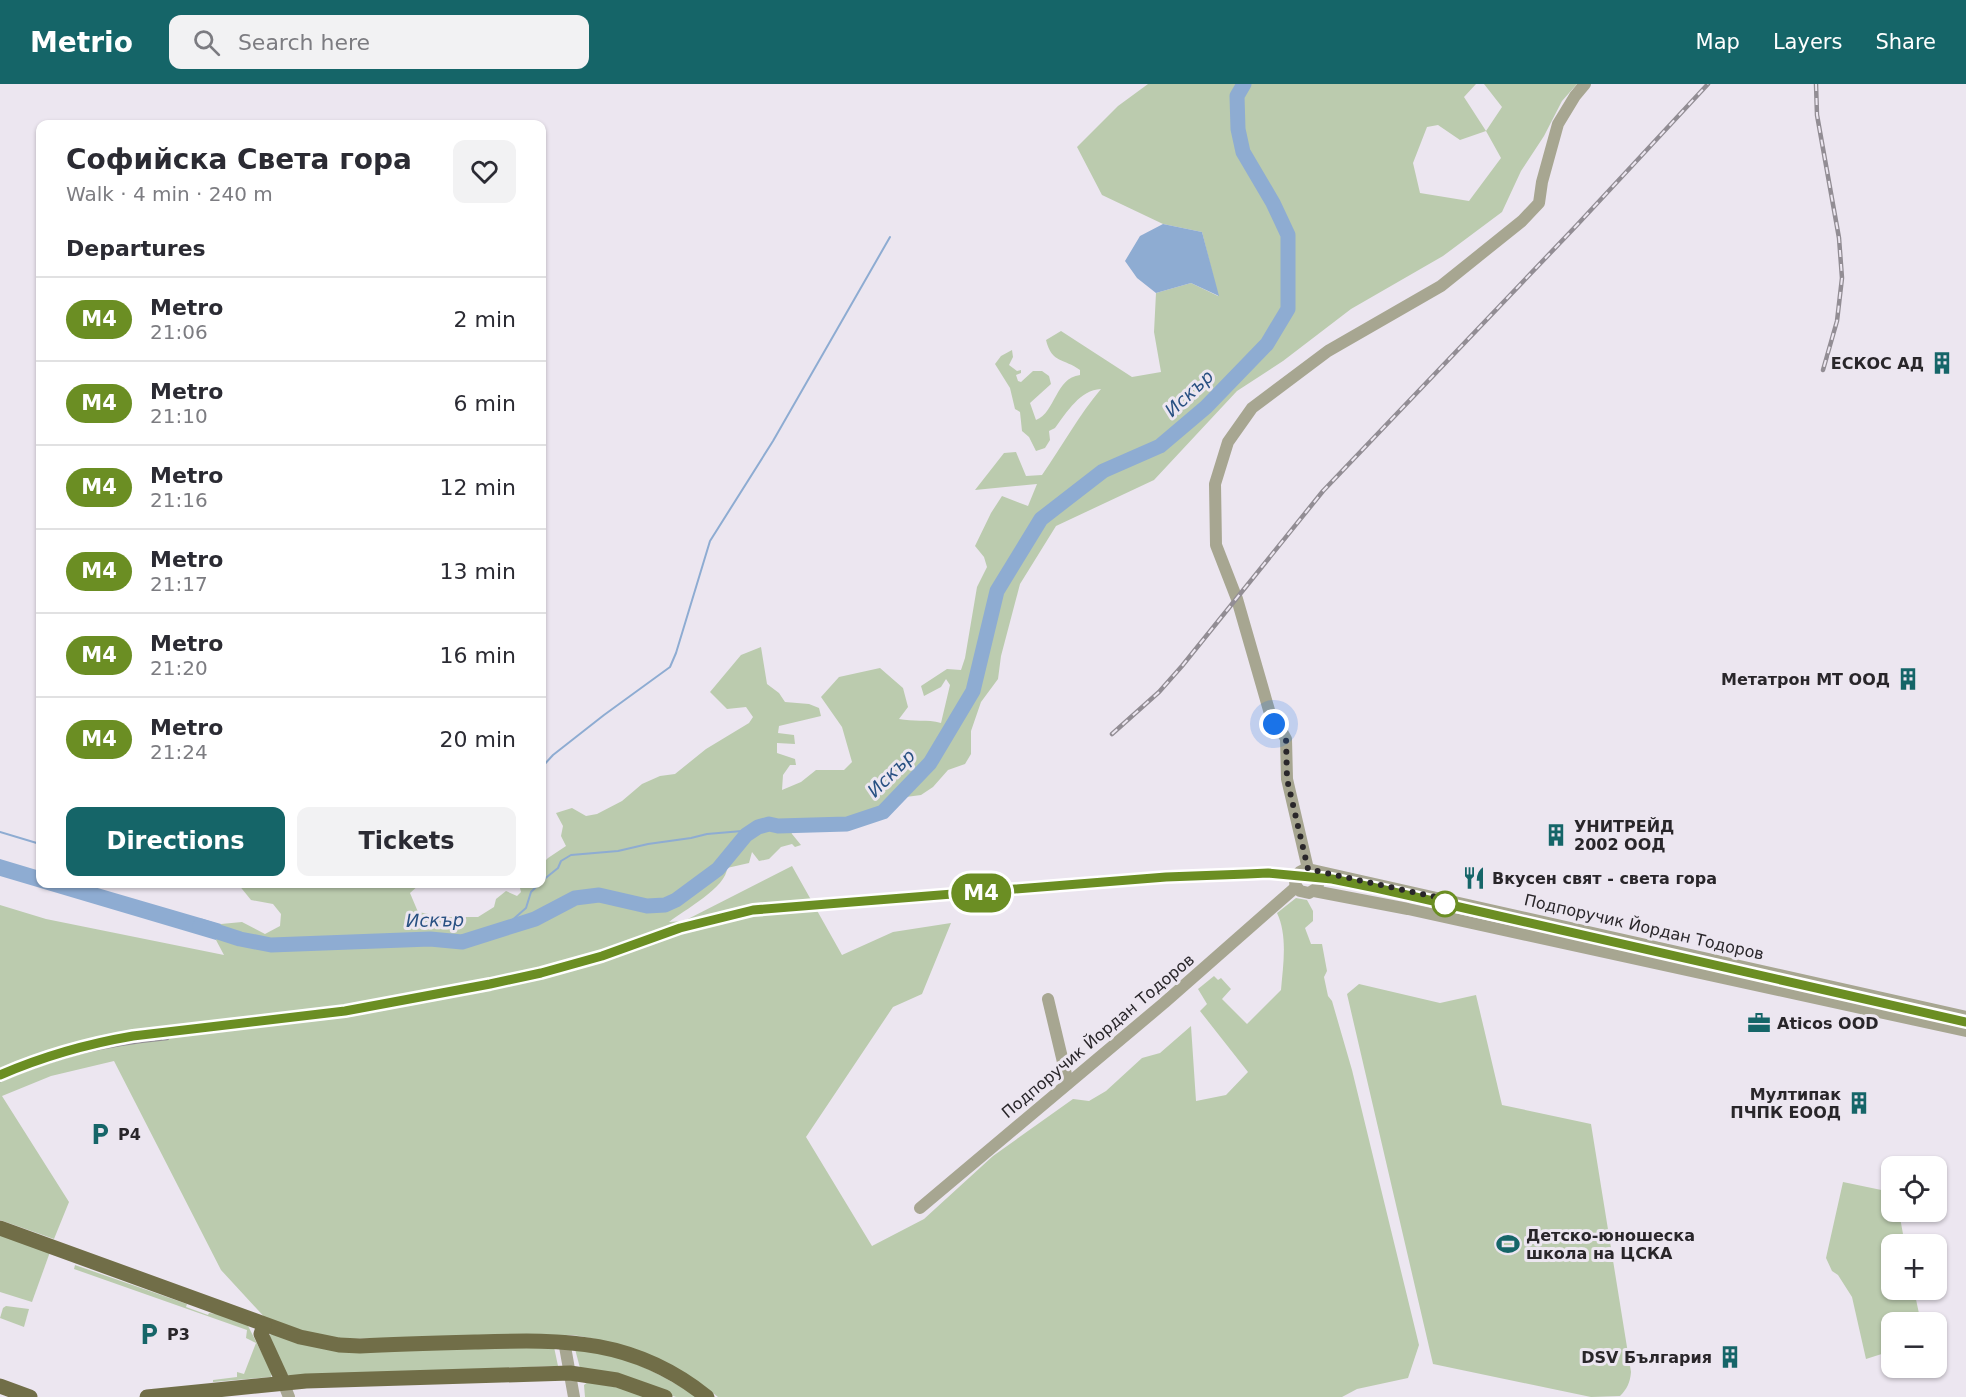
<!DOCTYPE html>
<meta charset="utf-8">
<style>
body{margin:0;font-family:"DejaVu Sans",sans-serif;background:#f2f2f3;color:#2b2b33;height:100vh;display:flex;flex-direction:column;font-size:22px;white-space:nowrap}
*{box-sizing:border-box;margin:0}
p{font-size:20px;color:#7c7c81}
.icon{flex:none;width:33px;height:33px;fill:none;stroke:currentColor;stroke-width:2;stroke-linecap:round;stroke-linejoin:round}
.map{position:relative;flex:1;overflow:hidden}
.drawer{position:absolute;left:36px;top:36px;width:510px;height:768px;display:flex;flex-direction:column;background:#fff;border-radius:12px;box-shadow:0 2px 4px #0004}
.drawer>*{flex:none}
.badge{padding:0 12px;border-radius:20px;font-size:21px;line-height:39px}
.buttons{position:absolute;left:1881px;top:1072px;display:grid;gap:12px}
.buttons a{display:grid;place-items:center;width:66px;height:66px;border-radius:12px;background:#fff;box-shadow:0 2px 4px #0004;font-size:30px}
.you{position:absolute;width:30px;height:30px;margin:-15px;border:4px solid #fff;border-radius:50%;background:#1a73e8;box-shadow:0 0 0 9px #1a73e833}
.map>.badge{position:absolute;translate:-50% -50%;box-shadow:0 0 0 3px #fff}
h2{padding:0 30px;font-size:22px;line-height:54px}
.round{display:grid;place-items:center;flex:none;width:63px;height:63px;border-radius:12px;background:#f2f2f3}
.overview{display:flex;align-items:center;justify-content:space-between;height:102px;padding:0 30px}
h1{font-size:28px;font-weight:700;line-height:45px}
.action{display:flex;gap:12px;margin-top:auto;padding:12px 30px}
.action a{flex:1;height:69px;border-radius:12px;background:#156568;color:#fff;font-size:24px;font-weight:700;line-height:69px;text-align:center}
.action a+a{background:#f2f2f3;color:#2b2b33}
ul{padding:0;list-style:none}
li{display:flex;align-items:center;gap:18px;height:84px;padding:0 30px;border-top:2px solid #e1e1e2}
li div{flex:1}
li b{display:block;font-size:22px}
li em{font-style:normal}
li .badge{min-width:66px;font-weight:700;text-align:center}
header{display:flex;align-items:center;gap:36px;box-sizing:border-box;height:84px;padding:0 30px;background:#156568;color:#fff}
header strong{font-size:28px}
nav{display:flex;gap:33px;margin-inline-start:auto;font-size:21px}
.search{width:420px;height:54px;background:#f2f2f3;display:flex;align-items:center;gap:15px;box-sizing:border-box;padding:0 21px;border-radius:12px;color:#7c7c81;font-size:22px}
.map>svg:first-child{display:block}
.green{fill:#bbcbae;fill-rule:evenodd}
.water{fill:#8eacd2}
.lines{fill:none;stroke-linecap:round;stroke-linejoin:round}
.stream{stroke:#8eacd2;stroke-width:2}
.river{stroke:#8eacd2;stroke-width:15}
.minor{stroke:#a7a691;stroke-width:12}
.major{stroke:#716e48;stroke-width:15}
.rail-casing{stroke:#928d94;stroke-width:4.5}
.rail{stroke:#ece6f0;stroke-width:2;stroke-dasharray:7;stroke-linecap:butt}
.line-casing{stroke:#fff;stroke-width:14}
.line{stroke:#6b8e23;stroke-width:9}
.walk{stroke:#29262a;stroke-width:6;stroke-dasharray:0 10.8}
.stop-dot{fill:#fff;stroke:#6b8e23;stroke-width:3}
.labels{text-anchor:middle;dominant-baseline:central;stroke-width:6;stroke-linejoin:round;paint-order:stroke}
.poi-label{font-size:16px;font-weight:bold;fill:#29262a;stroke:#ece6f0;text-anchor:start}
.street-label{font-size:16px;fill:#29262a;stroke:#ece6f0}
.water-label{font-size:18px;font-style:italic;fill:#285082;stroke:#ece6f0}
</style>
<header>
<strong>Metrio</strong>
<div class="search"><svg class="icon" aria-label="search" viewBox="0 0 24 24"><circle cx="10" cy="10" r="6"/><path d="M15 15l6 6"/></svg>Search here</div>
<nav><a>Map</a><a>Layers</a><a>Share</a></nav>
</header>
<div class="map">
<svg width="1966" height="1313" viewBox="0 0 1966 1313">
<rect width="100%" height="100%" fill="#ece6f0"/>
<g class="green">
<path d="M1148,0H1476L1464,13L1486,47L1502,23L1484,0H1577L1562,17L1544,52L1521,87L1502,128L1443,172L1351,225L1283,277L1237,307L1154,396L1056,442L1020,500L1001,572L998,595L981,618L971,647V670L965,680L948,686L933,703L921,711L906,713L877,725L845,734L795,738L790,745L792,750L801,761L795,763L792,760L781,763L769,775L759,777L752,768L749,779L727,784C727,803 683,827 669,838L684,837L792,782L842,871L893,848L951,839L922,910L893,923L806,1053L872,1162L924,1135L993,1072L1073,1015L1089,1017L1106,1007L1142,974L1160,969L1191,942L1196,1017L1226,1011L1248,988L1200,927L1207,920L1198,905L1214,892L1218,896L1221,894L1231,905L1222,915L1247,940L1281,906C1283,882 1288,852 1277,829L1296,814L1307,816L1313,827V837L1305,844L1311,860H1322L1327,887L1324,893L1328,912L1332,917L1352,986L1419,1261L1408,1294L1357,1305L1342,1313H718C677,1279 625,1258 572,1251L337,1255L269,1238L221,1186L114,977L51,992L2,1012L69,1118L54,1155L0,1136V821L46,835L224,871L216,856L221,840L242,838L265,850L280,842L281,830L273,820L251,816L238,800H420L410,809L418,828L444,833H478L494,823L496,815L506,807L517,812L521,808L519,800H542V780L548,774L566,762L561,752L563,742L556,729L572,724L586,732L597,730L622,717L642,700L660,692L675,690L706,665L749,639L753,633L746,623L727,625L710,608L741,571L761,563L767,600L779,609L785,618L809,620L819,624L821,632L779,642L778,649L794,651L795,660L777,659V669L795,675L796,681H790L783,691L782,706L801,698L816,686H844L852,678L842,643L821,613L839,593L880,584L903,604L908,623L899,635C913,638 927,635 941,639L950,601L946,595L941,603L924,612L921,602L947,585L961,586L965,574L977,503L987,483L984,473L975,462L991,429L1002,412L1028,422L1037,400L975,406L1004,369L1016,368L1026,392L1042,391C1062,362 1079,331 1101,305C1080,306 1067,328 1055,344L1049,347L1050,356L1045,364L1036,367L1029,353L1022,347L1020,328L1015,325L1010,304L995,280L1001,272L1012,266L1013,273L1009,281L1017,287L1021,286V289L1016,291L1018,297L1021,298L1033,287H1042L1049,292L1051,300L1030,319L1036,336C1056,328 1055,294 1080,291V286C1064,274 1052,280 1046,256L1061,247L1132,293L1161,288L1154,248L1156,209L1191,199L1218,212L1202,148L1163,140L1102,111L1077,63L1118,22ZM1438,41L1460,56L1486,47L1501,74L1469,117L1420,109L1413,79L1427,43Z"/>
<path d="M1359,900L1440,919L1476,911L1502,1021L1591,1040L1631,1288C1630,1299 1627,1305 1620,1312L1591,1313L1433,1280L1347,910Z"/>
<path d="M1843,1098L1891,1108L1892,1128H1899L1905,1161H1892V1206H1914L1921,1239H1892L1891,1267L1866,1275L1852,1213L1838,1191L1832,1187L1826,1174Z"/>
<path d="M0,1151L50,1168L32,1218L0,1208Z"/>
<path d="M75,1181L187,1220L186,1223L208,1231L209,1229L231,1232L246,1238L272,1289L271,1293L213,1298V1296L237,1293V1288L244,1290L256,1259L246,1254L247,1246L74,1185Z"/>
<path d="M6,1222L29,1225L24,1243L0,1234L3,1224Z"/>
<path d="M272,1248L287,1254L554,1263L558,1282L290,1292L283,1288L269,1253Z"/>
<path d="M575,1265C623,1269 658,1289 698,1313H676L580,1284Z"/>
<path d="M588,1298L625,1305L649,1313H585L584,1301Z"/>
</g>
<g class="water">
<path d="M1163,140L1202,148L1219,212L1191,199L1156,209L1137,194L1125,177L1140,152Z"/>
<path d="M0,775L40,787V800H84L221,840L216,856L0,792Z"/>
</g>
<g class="lines">
<g class="stream">
<path d="M542,683L553,671L604,631L670,583L676,569L710,457L773,357L890,153"/>
<path d="M0,748L40,760"/>
<path d="M542,797L558,784L561,777L571,771L618,767L648,760L691,754L707,750L754,746"/>
<path d="M501,846L526,824L531,808L539,800"/>
</g>
<path class="river" d="M200,842L240,855L271,861L430,855L462,858L535,835L575,814L599,811L647,822L665,821L676,816L718,785L746,751L758,743L769,740L778,742L847,740L883,728L930,679L973,607L997,507L1041,435L1103,387L1160,362L1206,323L1267,260L1288,225V151L1273,119L1243,68L1238,45L1237,12L1244,0"/>
<g class="minor">
<path d="M1308,785L1287,695L1286,655L1280,644L1273,640L1237,515L1216,461L1215,400L1228,358L1252,324L1328,267L1441,202L1522,137L1539,119L1542,98L1558,40L1575,12L1585,0"/>
<path d="M1313,787L1319,797L1317,804L1309,809L1300,807C1291,798 1295,787 1308,785L1966,933"/>
<path d="M1314,807L1408,825L1966,947"/>
<path d="M1048,915L1068,999"/>
<path d="M920,1124L1164,919L1296,803"/>
<path d="M564,1257L574,1313"/>
<path d="M283,1298L289,1313"/>
</g>
<g class="major">
<path d="M0,1144L300,1253L339,1261L360,1262C399,1260 439,1259 478,1258C566,1255 635,1255 707,1313"/>
<path d="M264,1241L261,1250L283,1298"/>
<path d="M0,1302L30,1313"/>
<path d="M147,1313L306,1297L570,1289L617,1296L665,1313"/>
</g>
<g class="rail-casing">
<g id="rail">
<path d="M1816,0L1817,31L1839,154L1842,194L1837,237L1823,286"/>
<path d="M1112,650L1159,608L1182,582L1323,407L1577,141L1708,0"/>
<path d="M0,996C57,971 105,960 167,954"/>
</g>
</g>
<use href="#rail" class="rail"/>
</g>
<g class="lines">
<g class="line-casing">
<path id="line" d="M0,991C44,972 86,960 133,952L345,927L490,900L541,889L602,872L680,844L753,826L1166,793L1247,790L1268,789L1332,795L1376,804L1966,938"/>
</g>
<use href="#line" class="line"/>
<path class="walk" d="M1274,640L1280,644L1286,655L1287,695L1308,785L1440,814L1445,820"/>
</g>
<defs>
<g id="building-bare" transform="scale(1.8)"><path d="M-4-6H4V6H1V3H-1V6H-4ZM-2.5-4.3h1.7v1.8h-1.7ZM.8-4.3h1.7v1.8H.8ZM-2.5-1h1.7V.8h-1.7ZM.8-1h1.7V.8H.8Z" fill="#156568" stroke="#ece6f0" stroke-width="2.5" paint-order="stroke"/></g>
<g id="restaurant-bare" transform="scale(1.8)"><path d="M-5-6h1v4h1v-4h1v4h1v-4h1v5L-1.5 .5V6h-2V.5L-5-1ZM5-6V6H3V1.5H1.5Q1.5-4 5-6Z" fill="#156568" stroke="#ece6f0" stroke-width="2.5" paint-order="stroke"/></g>
<g id="office-bare" transform="scale(1.8)"><path d="M-6-3h4V-5.5h4V-3h4V5H-6ZM-1-4.5V-3h2v-1.5ZM-6 0V1H6V0Z" fill="#156568" stroke="#ece6f0" stroke-width="2.5" paint-order="stroke"/></g>
<g id="parking-bare" transform="scale(1.8)"><path d="M-3.5-5.5H1a3.5 3.5 0 0 1 0 7H-1V5.5H-3.5ZM-1-3.4V-.6H.8a1.4 1.4 0 0 0 0-2.8Z" fill="#156568" stroke="#ece6f0" stroke-width="2.5" paint-order="stroke"/></g>
<g id="stadium-bare" transform="scale(1.8)"><path d="M0-5a6.5 5 0 1 0 0 10a6.5 5 0 1 0 0-10ZM-3.5-1.8h7v3.6h-7Z" fill="#156568" stroke="#ece6f0" stroke-width="2.5" paint-order="stroke"/></g>
</defs>
<g fill-rule="evenodd">
<use href="#building-bare" x="1942" y="279"/>
<use href="#building-bare" x="1908" y="595"/>
<use href="#building-bare" x="1556" y="751"/>
<use href="#restaurant-bare" x="1474" y="794"/>
<use href="#office-bare" x="1759" y="939"/>
<use href="#building-bare" x="1859" y="1019"/>
<use href="#parking-bare" x="100" y="1050"/>
<use href="#stadium-bare" x="1508" y="1160"/>
<use href="#parking-bare" x="149" y="1250"/>
<use href="#building-bare" x="1730" y="1273"/>
</g>
<circle class="stop-dot" cx="1445" cy="820" r="12"/>
<g class="labels">
<g class="poi-label">
<text x="1924" y="279" text-anchor="end">ЕСКОС АД</text>
<text x="1890" y="595" text-anchor="end">Метатрон МТ ООД</text>
<text x="1574" y="742">УНИТРЕЙД<tspan x="1574" dy="18">2002 ООД</tspan></text>
<text x="1492" y="794">Вкусен свят - света гора</text>
<text x="1777" y="939">Aticos OOD</text>
<text x="1841" y="1010" text-anchor="end">Мултипак<tspan x="1841" dy="18">ПЧПК ЕООД</tspan></text>
<text x="118" y="1050">P4</text>
<text x="1526" y="1151">Детско-юношеска<tspan x="1526" dy="18">школа на ЦСКА</tspan></text>
<text x="167" y="1250">P3</text>
<text x="1712" y="1273" text-anchor="end">DSV България</text>
</g>
<g class="street-label">
<text transform="translate(1644 843) rotate(13)">Подпоручик Йордан Тодоров</text>
<text transform="translate(1098 952) rotate(-40)">Подпоручик Йордан Тодоров</text>
</g>
<g class="water-label">
<text transform="translate(1189 309) rotate(-43)">Искър</text>
<text transform="translate(891 689) rotate(-45)">Искър</text>
<text transform="translate(435 836) rotate(-1)">Искър</text>
</g>
</g>
</svg>
<div class="buttons">
<a><svg class="icon" aria-label="locate" viewBox="0 0 24 24"><circle cx="12" cy="12" r="6"/><path d="M12 2v4M12 18v4M2 12h4M18 12h4"/></svg></a>
<a>+</a>
<a>−</a>
</div>
<div class="you" style="left:1274px;top:640px"></div>
<b class="badge" style="left:981px;top:809px;background:#6b8e23;color:#fff">M4</b>
<section class="drawer">
<div class="overview"><div><h1>Софийска Света гора</h1><p>Walk · 4 min · 240 m</p></div><a class="round"><svg class="icon" aria-label="heart" viewBox="0 0 24 24"><path d="M12 20l-8-8c-3-5 5-10 8-4 3-6 11-1 8 4z"/></svg></a></div>
<h2>Departures</h2>
<ul>
<li><span class="badge" style="background:#6b8e23;color:#fff">M4</span><div><b>Metro</b><p>21:06</p></div><em>2 min</em></li>
<li><span class="badge" style="background:#6b8e23;color:#fff">M4</span><div><b>Metro</b><p>21:10</p></div><em>6 min</em></li>
<li><span class="badge" style="background:#6b8e23;color:#fff">M4</span><div><b>Metro</b><p>21:16</p></div><em>12 min</em></li>
<li><span class="badge" style="background:#6b8e23;color:#fff">M4</span><div><b>Metro</b><p>21:17</p></div><em>13 min</em></li>
<li><span class="badge" style="background:#6b8e23;color:#fff">M4</span><div><b>Metro</b><p>21:20</p></div><em>16 min</em></li>
<li><span class="badge" style="background:#6b8e23;color:#fff">M4</span><div><b>Metro</b><p>21:24</p></div><em>20 min</em></li>
</ul>
<div class="action"><a>Directions</a><a>Tickets</a></div>
</section>
</div>
